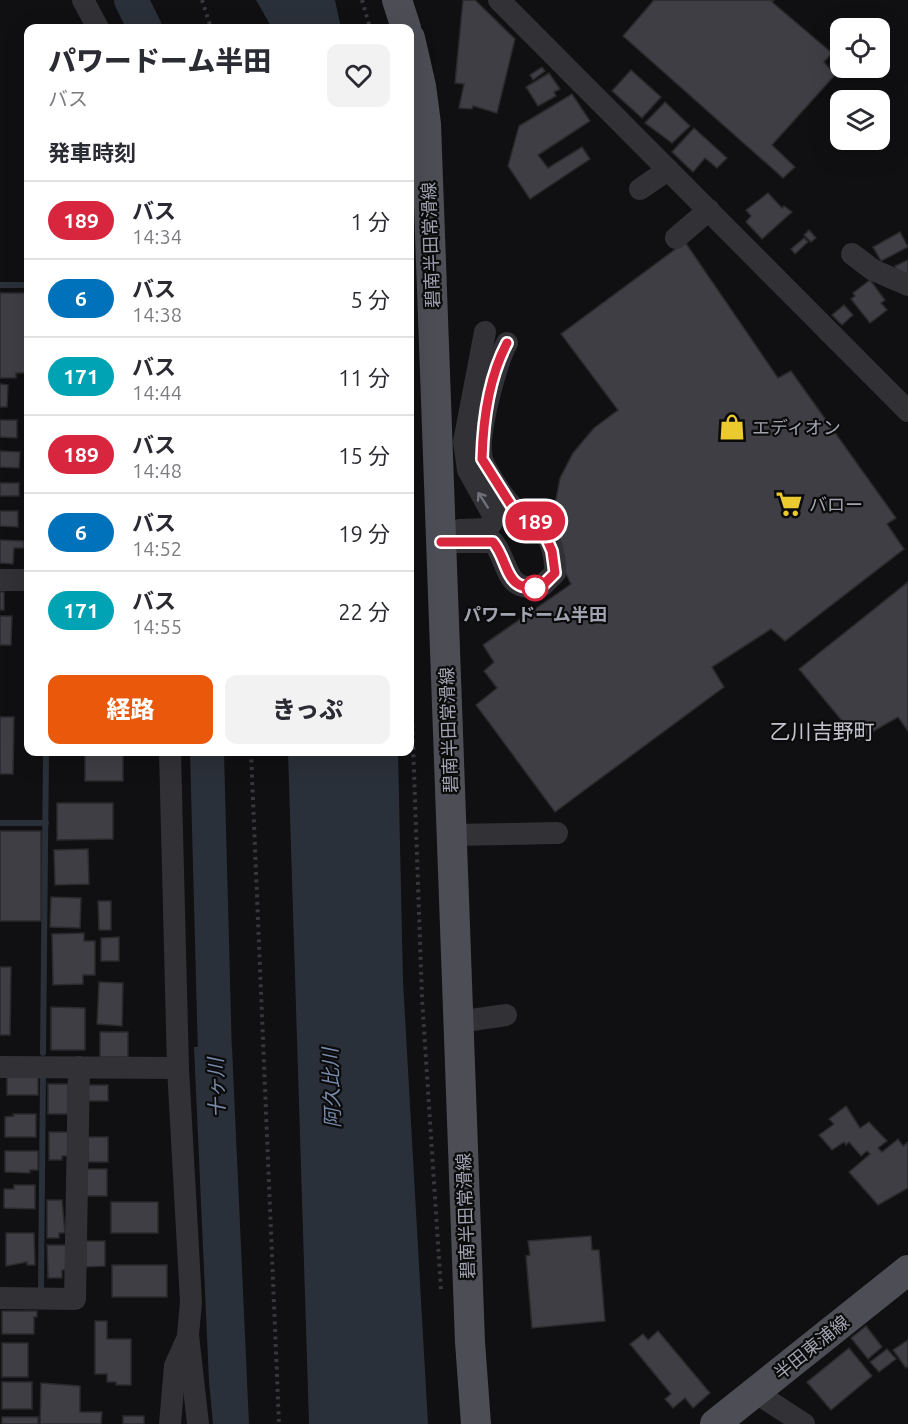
<!DOCTYPE html>
<html lang="ja">
<meta charset="utf-8">
<style>
body{margin:0;font-family:Ubuntu,"Noto Sans JP",sans-serif;background:#f2f2f3;color:#2b2b33;height:100vh;display:flex;flex-direction:column;font-size:22px;white-space:nowrap}
*{box-sizing:border-box;margin:0}
p{font-size:20px;color:#7c7c81}
.icon{flex:none;width:33px;height:33px;fill:none;stroke:currentColor;stroke-width:2;stroke-linecap:round;stroke-linejoin:round}
.map{position:relative;flex:1;overflow:hidden}
.sheet{position:absolute;left:24px;top:24px;width:390px;height:732px;display:flex;flex-direction:column;background:#fff;border-radius:12px;box-shadow:0 6px 24px #0002}
.sheet>*{flex:none}
.badge{padding:0 12px;border-radius:20px;font-size:21px;line-height:39px}
.buttons{position:absolute;left:830px;top:18px;display:grid;gap:12px}
.buttons a{display:grid;place-items:center;width:60px;height:60px;border-radius:12px;background:#fff;box-shadow:0 6px 24px #0002;font-size:30px}
.map>.badge{position:absolute;translate:-50% -50%;box-shadow:0 0 0 3px #fff}
h2{padding:0 24px;font-size:22px;line-height:54px}
.round{display:grid;place-items:center;flex:none;width:63px;height:63px;border-radius:12px;background:#f2f2f3}
.summary{display:flex;align-items:center;justify-content:space-between;height:102px;padding:0 24px}
h1{font-size:28px;font-weight:800;line-height:45px}
.primary-button{display:flex;gap:12px;margin-top:auto;padding:12px 24px}
.primary-button a{flex:1;height:69px;border-radius:12px;background:#ea580c;color:#fff;font-size:24px;font-weight:800;line-height:69px;text-align:center}
.primary-button a+a{background:#f2f2f3;color:#2b2b33}
ul{padding:0;list-style:none}
li{display:flex;align-items:center;gap:18px;height:78px;padding:0 24px;border-top:2px solid #e1e1e2}
li div{flex:1}
li b{display:block;font-size:22px}
li em{font-style:normal}
li .badge{min-width:66px;font-weight:700;text-align:center}
.map>svg:first-child{display:block}
.water{fill:#2a3039}
.lines{fill:none;stroke-linecap:round;stroke-linejoin:round}
.stream{stroke:#2a3039;stroke-width:6}
.river{stroke:#2a3039;stroke-width:34}
.building{fill:#3f3e44;stroke:#2a2a2d;stroke-width:1.5}
.path{stroke:#37373d;stroke-width:4;stroke-dasharray:3 4.5;stroke-linecap:butt}
.minor{stroke:#313136;stroke-width:22}
.major{stroke:#4d4d55;stroke-width:30}
.oneway{stroke:#6f707a}
.line-casing{stroke:#fff;stroke-width:14}
.line{stroke:#d7263d;stroke-width:9}
.stop-dot{fill:#fff;stroke:#d7263d;stroke-width:3}
.labels{text-anchor:middle;dominant-baseline:central;stroke-width:4.5;stroke-linejoin:round;paint-order:stroke}
.street-label{font-size:18px;fill:#a1a3b1;stroke:#0b0b0c}
.poi-label{font-size:18px;fill:#a1a3b1;stroke:#0b0b0c;text-anchor:start}
.stop-label{font-size:18px;font-weight:bold;fill:#a1a3b1;stroke:#0b0b0c}
.water-label{font-size:20px;font-style:italic;fill:#788bac;stroke:#0b0b0c}
.quarter-label{font-size:21px;fill:#c2c3cd;stroke:#0b0b0c}
</style>
<div class="map">
<svg width="908" height="1424" viewBox="0 0 908 1424">
<rect width="100%" height="100%" fill="#100f11"/>
<g class="water">
<path d="M256,0H335L341,28H272Z"/>
<path d="M288,752H398L403,981L428,1424H309Z"/>
<path d="M194,1047H232L249,1424H213L209,1381Z"/>
</g>
<g class="lines">
<g class="stream">
<path d="M0,285H28"/>
<path d="M0,823H46"/>
<path d="M43,1053L46,752"/>
<path d="M41,1288L43,1074"/>
</g>
<g class="river">
<path d="M131,0L145,28"/>
<path d="M207,752L216,1094"/>
</g>
</g>
<g class="building">
<path d="M463,0H475L515,39L497,113L473,106L472,109L459,108L464,84L455,83Z"/>
<path d="M654,0H774L772,2L832,53L824,62L835,75L772,145L795,167L783,178L623,36Z"/>
<path d="M542,67L545,71L533,80L530,75Z"/>
<path d="M631,70L661,97L642,118L612,91Z"/>
<path d="M549,73L560,89L554,92L556,96L538,106L526,87Z"/>
<path d="M572,94L590,121L538,155L548,168L582,147L590,159L530,199L508,166L519,126Z"/>
<path d="M665,102L690,126L672,143L645,123Z"/>
<path d="M694,128L727,158L717,168L705,158L693,172L672,152Z"/>
<path d="M768,193L782,208L784,206L792,212L762,239L746,222L751,216L746,210Z"/>
<path d="M809,230L816,238L811,242L804,235Z"/>
<path d="M900,232L908,247L881,261L873,247Z"/>
<path d="M804,238L808,242L795,254L791,249Z"/>
<path d="M685,242L778,378L791,371L896,518L887,524L904,549L785,641L771,629L712,667L724,687L555,812L476,705L497,688L484,671L494,662L483,645L571,584L563,568L555,540L554,510L560,478L573,453L594,428L618,410L561,334Z"/>
<path d="M908,260V281L901,280L895,266Z"/>
<path d="M870,280L885,300L881,303L887,310L870,323L851,299L855,296L853,293Z"/>
<path d="M0,293H28V373H16V378H0Z"/>
<path d="M844,305L853,315L842,325L832,315Z"/>
<path d="M0,384L8,385L7,407H0Z"/>
<path d="M0,420H17V438L0,437Z"/>
<path d="M0,451L20,452L19,468L0,467Z"/>
<rect x="0" y="483" width="19" height="13"/>
<path d="M0,511H18V527L0,526Z"/>
<path d="M0,540L24,541V548H14L13,564L0,563Z"/>
<path d="M908,582V731L898,717L858,740L799,669Z"/>
<rect x="0" y="592" width="4" height="18"/>
<path d="M0,616H12L11,645H0Z"/>
<path d="M0,717H14L13,774H0Z"/>
<rect x="85" y="752" width="38" height="29"/>
<path d="M57,803H113V839L57,840Z"/>
<rect x="0" y="831" width="41" height="90"/>
<path d="M88,849L89,884L55,885L54,850Z"/>
<path d="M51,897L81,898L80,928L50,927Z"/>
<path d="M98,901H111V930H99Z"/>
<path d="M84,933V941H95V975H83V984L53,985L52,934Z"/>
<path d="M119,937V961H101V938Z"/>
<path d="M0,967H11L10,1035H0Z"/>
<path d="M99,982L123,983L122,1026L97,1024Z"/>
<path d="M51,1007L85,1008V1050H51Z"/>
<rect x="100" y="1032" width="28" height="25"/>
<rect x="7" y="1077" width="31" height="18"/>
<rect x="48" y="1084" width="20" height="30"/>
<rect x="88" y="1085" width="20" height="16"/>
<path d="M846,1106L860,1128L869,1122L887,1141L878,1148L882,1152L898,1139L903,1146L908,1142V1188L878,1205L849,1172L870,1154L867,1151L861,1156L849,1142L846,1145L844,1142L832,1150L819,1135L834,1124L829,1119Z"/>
<path d="M13,1114H36V1137H5V1117L14,1116Z"/>
<path d="M49,1132H68L69,1156H62V1160H49Z"/>
<rect x="88" y="1137" width="20" height="25"/>
<path d="M5,1151H38V1170H30V1173L5,1172Z"/>
<rect x="86" y="1169" width="21" height="27"/>
<path d="M14,1185H35V1209L4,1208V1189H14Z"/>
<path d="M47,1200H62L65,1233H59V1238H47Z"/>
<rect x="111" y="1202" width="47" height="31"/>
<path d="M6,1233H34L35,1265H27V1262L6,1266Z"/>
<path d="M591,1236L592,1250H599L605,1321L532,1328L526,1256L530,1255L528,1241Z"/>
<path d="M85,1241H105V1266L86,1267Z"/>
<path d="M47,1245H66V1270H62V1278H48Z"/>
<rect x="112" y="1265" width="55" height="32"/>
<path d="M2,1311H37V1317H34V1334H2Z"/>
<path d="M95,1321H107V1339H131V1385H116V1382H107V1374H95Z"/>
<path d="M866,1326L882,1347L868,1359L851,1338Z"/>
<path d="M658,1331L710,1393L693,1408L685,1398L673,1408L665,1399L671,1394L630,1344L643,1334L648,1340Z"/>
<path d="M908,1340V1366L906,1368L893,1350Z"/>
<rect x="2" y="1343" width="26" height="34"/>
<path d="M849,1348L872,1376L831,1410L807,1382Z"/>
<path d="M887,1349L896,1359L879,1372L870,1362Z"/>
<rect x="2" y="1382" width="30" height="27"/>
<path d="M41,1383L80,1386V1412H102L101,1424H40Z"/>
<rect x="123" y="1416" width="21" height="8"/>
<rect x="2" y="1417" width="36" height="7"/>
</g>
<g class="lines">
<g class="path">
<path d="M202,0L211,28"/>
<path d="M362,0L370,28"/>
<path d="M410,657L422,998L441,1290"/>
<path d="M251,752L279,1424"/>
</g>
<g class="minor">
<path d="M83,0L98,28"/>
<path d="M499,0L908,411"/>
<path d="M640,189L668,170"/>
<path d="M676,238L709,210"/>
<path d="M852,254L873,270L908,285"/>
<path d="M460,530L487,529L493,521V515L468,470L464,442L485,332"/>
<path d="M441,542H493C510,562 504,596 543,585L555,573C556,558 550,532 538,523C529,516 518,512 511,505C504,498 484,468 482,459C476,436 496,364 507,343"/>
<path d="M0,580H28"/>
<path d="M170,752L178,1068L191,1302L188,1335L198,1424"/>
<path d="M452,835L557,833"/>
<path d="M458,1022L506,1015"/>
<path d="M0,1067L178,1068"/>
<path d="M0,1298L75,1299L79,1067"/>
<path d="M755,1392L804,1424"/>
<path d="M170,1424L175,1366L188,1337"/>
</g>
<g class="major">
<path d="M397,0L406,28"/>
<path d="M410,38L421,86L426,124L470,1342L476,1424"/>
<path d="M715,1424L908,1270"/>
</g>
</g>
<defs><path id="oneway-shaft" d="M-6 0H5M1.5-3L5.5 0L1.5 3" fill="none" stroke-width="1.6" stroke-linecap="round" stroke-linejoin="round" transform="scale(1.5)"/></defs>
<use class="oneway" href="#oneway-shaft" transform="translate(483 500) rotate(-123)"/>
<g class="lines">
<g class="line-casing">
<path id="line" d="M441,542H493C510,562 504,596 543,585L555,573L552,551L540,524L511,505L482,459C483,421 489,377 507,343"/>
</g>
<use href="#line" class="line"/>
</g>
<defs>
<g id="shop-bare" transform="scale(2.07)"><path d="M-5-2.5h2.3a2.7 3.5 0 0 1 5.4 0H5L5.5 6h-11ZM-1.5-2.5h3a1.5 2.3 0 0 0-3 0Z" fill="#eaca2e" stroke="#0b0b0c" stroke-width="2.5" paint-order="stroke"/></g>
<g id="supermarket-bare" transform="scale(2.07)"><path d="M-6-5.5h2.5l.6 2H6L4.5 2H-2.5L-4.4-4H-6ZM-1.5 3.2a1.3 1.3 0 1 0 .1 0ZM3 3.2a1.3 1.3 0 1 0 .1 0Z" fill="#eaca2e" stroke="#0b0b0c" stroke-width="2.5" paint-order="stroke"/></g>
</defs>
<g fill-rule="evenodd">
<use href="#shop-bare" x="732" y="427"/>
<use href="#supermarket-bare" x="789" y="504"/>
</g>
<circle class="stop-dot" cx="535" cy="588" r="12"/>
<g class="labels">
<g class="street-label">
<text transform="translate(430 245) rotate(-92)">碧南半田常滑線</text>
<text transform="translate(448 730) rotate(-92)">碧南半田常滑線</text>
<text transform="translate(465 1216) rotate(-92)">碧南半田常滑線</text>
<text transform="translate(811 1347) rotate(-39)">半田東浦線</text>
</g>
<g class="poi-label">
<text x="752" y="427">エディオン</text>
<text x="809" y="504">バロー</text>
</g>
<g class="stop-label">
<text x="535" y="614">パワードーム半田</text>
</g>
<g class="water-label">
<text transform="translate(216 1088) rotate(-92)">十ヶ川</text>
<text transform="translate(331 1088) rotate(-92)">阿久比川</text>
</g>
<g class="quarter-label">
<text x="822" y="731">乙川吉野町</text>
</g>
</g>
</svg>
<div class="buttons">
<a><svg class="icon" aria-label="locate" viewBox="0 0 24 24"><circle cx="12" cy="12" r="6"/><path d="M12 2v4M12 18v4M2 12h4M18 12h4"/></svg></a>
<a><svg class="icon" aria-label="layers" viewBox="0 0 24 24"><path d="M12 4l9 5-9 5-9-5zM3 14l9 5 9-5"/></svg></a>
</div>
<b class="badge" style="left:535px;top:521px;background:#d7263d;color:#fff">189</b>
<section class="sheet">
<div class="summary"><div><h1>パワードーム半田</h1><p>バス</p></div><a class="round"><svg class="icon" aria-label="heart" viewBox="0 0 24 24"><path d="M12 20l-8-8c-3-5 5-10 8-4 3-6 11-1 8 4z"/></svg></a></div>
<h2>発車時刻</h2>
<ul>
<li><span class="badge" style="background:#d7263d;color:#fff">189</span><div><b>バス</b><p>14:34</p></div><em>1 分</em></li>
<li><span class="badge" style="background:#0072bc;color:#fff">6</span><div><b>バス</b><p>14:38</p></div><em>5 分</em></li>
<li><span class="badge" style="background:#00a3b4;color:#fff">171</span><div><b>バス</b><p>14:44</p></div><em>11 分</em></li>
<li><span class="badge" style="background:#d7263d;color:#fff">189</span><div><b>バス</b><p>14:48</p></div><em>15 分</em></li>
<li><span class="badge" style="background:#0072bc;color:#fff">6</span><div><b>バス</b><p>14:52</p></div><em>19 分</em></li>
<li><span class="badge" style="background:#00a3b4;color:#fff">171</span><div><b>バス</b><p>14:55</p></div><em>22 分</em></li>
</ul>
<div class="primary-button"><a>経路</a><a>きっぷ</a></div>
</section>
</div>
